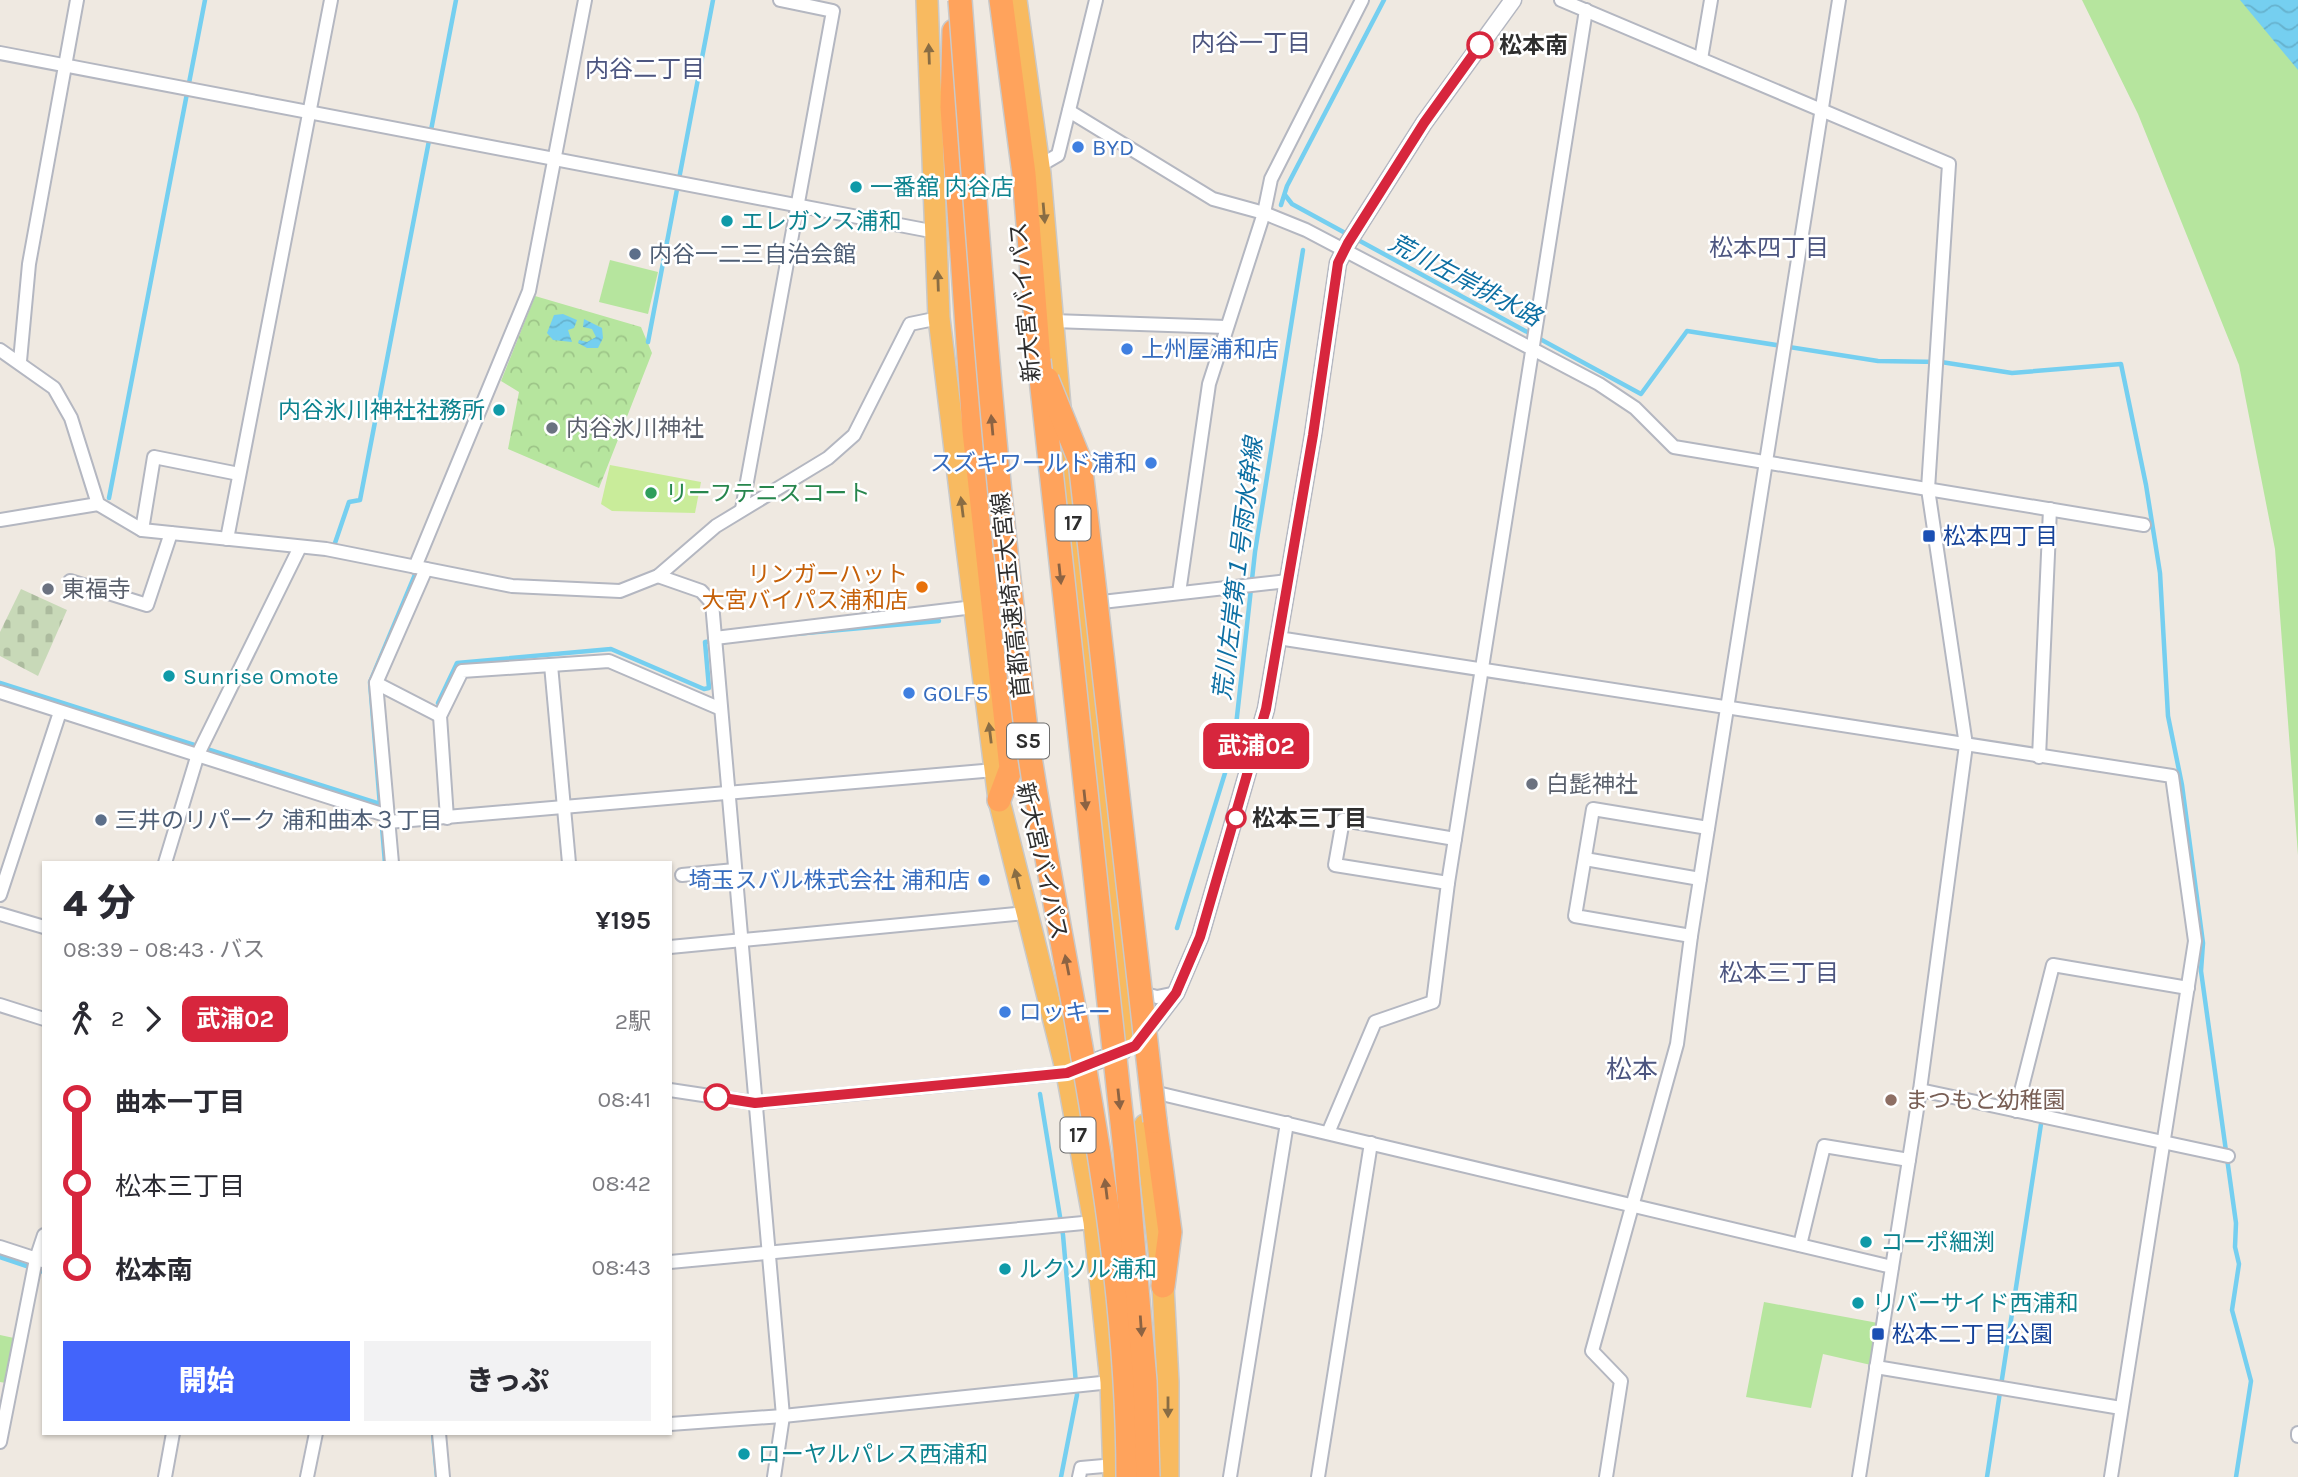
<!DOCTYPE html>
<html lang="ja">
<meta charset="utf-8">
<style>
body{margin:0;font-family:Karla,"Noto Sans JP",sans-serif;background:#f2f2f3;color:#2b2b33;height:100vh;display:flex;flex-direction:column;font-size:26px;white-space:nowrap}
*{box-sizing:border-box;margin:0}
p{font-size:23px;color:#7c7c81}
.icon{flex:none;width:38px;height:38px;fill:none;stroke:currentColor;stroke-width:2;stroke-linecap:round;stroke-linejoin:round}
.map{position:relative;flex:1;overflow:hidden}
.drawer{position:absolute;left:42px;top:861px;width:630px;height:574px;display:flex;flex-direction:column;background:#fff;border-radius:0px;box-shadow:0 2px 5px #0004}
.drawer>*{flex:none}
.badge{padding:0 14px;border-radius:10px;font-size:24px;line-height:46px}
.map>.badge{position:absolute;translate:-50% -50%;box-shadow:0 0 0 4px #fff}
.legs{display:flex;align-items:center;gap:10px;height:77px;padding:0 21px;font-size:23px}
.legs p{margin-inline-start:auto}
.summary{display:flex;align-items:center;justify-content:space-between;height:119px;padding:0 21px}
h1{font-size:38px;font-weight:800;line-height:52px}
.button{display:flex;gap:14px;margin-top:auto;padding:14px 21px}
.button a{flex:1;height:80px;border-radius:0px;background:#4264fb;color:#fff;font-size:28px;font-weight:800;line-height:80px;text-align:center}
.button a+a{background:#f2f2f3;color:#2b2b33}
ul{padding:0 21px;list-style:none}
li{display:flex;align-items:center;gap:24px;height:84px;font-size:26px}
li i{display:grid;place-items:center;width:10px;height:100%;margin:0 9px;background:currentColor}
li i::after{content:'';width:18px;height:18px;margin:-9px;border:5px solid;border-radius:50%;background:#fff}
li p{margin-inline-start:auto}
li:first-child i{background:linear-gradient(#0000 50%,currentColor 0)}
li:last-child i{background:linear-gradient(currentColor 50%,#0000 0)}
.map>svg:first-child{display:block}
.forest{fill:url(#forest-crowns)}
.cemetery{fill:url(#cemetery-stones)}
.park{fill:#b6e59e}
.pitch{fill:#c9ec9a}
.water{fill:url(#water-waves)}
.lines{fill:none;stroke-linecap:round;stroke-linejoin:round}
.stream{stroke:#75cff0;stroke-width:4.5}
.minor-casing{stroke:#b4b7c1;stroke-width:16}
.tertiary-casing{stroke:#b4b7c1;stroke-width:19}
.trunk-casing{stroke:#c9c9c9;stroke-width:24}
.motorway-casing{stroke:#c9c9c9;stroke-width:26}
.minor{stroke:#fff;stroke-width:12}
.tertiary{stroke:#fff;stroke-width:16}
.trunk{stroke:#f8ba60;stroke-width:21}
.motorway{stroke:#ffa35c;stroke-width:23}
.motorway-bridge-casing{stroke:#c9c9c9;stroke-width:26;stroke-linecap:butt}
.motorway-bridge{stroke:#ffa35c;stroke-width:23}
.oneway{fill:#896d44}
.oneway2{fill:#8c6343}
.line-1-casing{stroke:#fff;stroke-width:16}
.line-1{stroke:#d7263d;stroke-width:10}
.stop-1-dot{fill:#fff;stroke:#d7263d;stroke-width:3.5}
.shop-dot{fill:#3f7fe0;stroke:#fff;stroke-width:2.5}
.culture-dot{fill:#0f9aa8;stroke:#fff;stroke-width:2.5}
.service-dot{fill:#5c6f8a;stroke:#fff;stroke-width:2.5}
.worship-dot{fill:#6b7280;stroke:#fff;stroke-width:2.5}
.leisure-dot{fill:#2e9e5b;stroke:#fff;stroke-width:2.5}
.transit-dot{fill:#1a4fb4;stroke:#fff;stroke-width:2.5}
.food-dot{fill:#e8710a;stroke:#fff;stroke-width:2.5}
.education-dot{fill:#8d6e63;stroke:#fff;stroke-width:2.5}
.labels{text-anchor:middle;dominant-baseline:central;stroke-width:5;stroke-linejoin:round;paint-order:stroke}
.shield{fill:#fff;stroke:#6d6d6d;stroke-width:2}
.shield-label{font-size:21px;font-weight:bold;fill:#2e2e2e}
.stop-label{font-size:23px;font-weight:bold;fill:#2e2e2e;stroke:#fff;text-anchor:start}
.shop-label{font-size:23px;fill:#366cbe;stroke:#fff;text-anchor:start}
.culture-label{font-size:23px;fill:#0d838f;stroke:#fff;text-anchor:start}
.service-label{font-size:23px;fill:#4e5e75;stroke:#fff;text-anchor:start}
.street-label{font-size:23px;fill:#2e2e2e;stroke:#fff}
.worship-label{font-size:23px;fill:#5b616d;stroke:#fff;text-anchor:start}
.leisure-label{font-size:23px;fill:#27864d;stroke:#fff;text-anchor:start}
.transit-label{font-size:23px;fill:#164399;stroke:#fff;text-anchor:start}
.food-label{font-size:23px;fill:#c56008;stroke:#fff;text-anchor:end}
.education-label{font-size:23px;fill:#785e54;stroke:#fff;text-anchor:start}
.neighbourhood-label{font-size:24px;fill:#4d5680;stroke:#fff}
.water-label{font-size:24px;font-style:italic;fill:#0d6fa3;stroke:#fff}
.quarter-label{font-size:26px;fill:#4d5680;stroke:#fff}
</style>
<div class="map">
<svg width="2298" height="1477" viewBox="0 0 2298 1477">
<defs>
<pattern id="forest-crowns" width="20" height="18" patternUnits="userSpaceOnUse" patternTransform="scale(1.75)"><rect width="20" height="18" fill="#b6e59e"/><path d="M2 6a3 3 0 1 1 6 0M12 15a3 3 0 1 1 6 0" fill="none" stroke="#9dc588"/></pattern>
<pattern id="cemetery-stones" width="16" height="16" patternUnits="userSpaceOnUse" patternTransform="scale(1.75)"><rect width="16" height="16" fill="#c8d9b8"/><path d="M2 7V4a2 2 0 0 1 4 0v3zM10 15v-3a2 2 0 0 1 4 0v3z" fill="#acbb9e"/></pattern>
<pattern id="water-waves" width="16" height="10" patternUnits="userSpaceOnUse" patternTransform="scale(1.75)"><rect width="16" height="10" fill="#75cff0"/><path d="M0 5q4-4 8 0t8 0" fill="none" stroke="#66b2ce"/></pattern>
</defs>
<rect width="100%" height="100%" fill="#efe9e1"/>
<path class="forest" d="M535,296L641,327L652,353L599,488L508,449L519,392L501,381Z"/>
<path class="cemetery" d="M21,589L67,610L38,676L0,656V632Z"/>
<g class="park">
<path d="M2082,0H2298V855L2275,549L2239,365L2138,114Z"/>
<path d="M610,260L658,272L648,314L599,302Z"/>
<path d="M1764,1302L1878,1323L1871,1365L1823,1354L1811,1408L1746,1397Z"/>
<path d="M0,1335L14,1338L6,1383L0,1382Z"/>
</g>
<path class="pitch" d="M610,465L701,482L695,513L612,511L601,504Z"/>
<g class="water">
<path d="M2240,0H2298V70Z"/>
<path d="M563,314L577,320L574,328L568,330L572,342L553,340L547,333L554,315Z"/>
<path d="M584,319L602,328L603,338L598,348H587L578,343L579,340L587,342L596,337L592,329L583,327Z"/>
</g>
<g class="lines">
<g class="stream">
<path d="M1285,195L1292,204L1641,394L1687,331L1878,361L1941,362L2012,373L2121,364L2146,485L2160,573L2168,716L2182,785L2203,943L2201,971L2236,1223L2235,1247L2239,1264L2232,1310L2251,1381L2236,1477"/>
<path d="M1281,205L1287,186L1384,0"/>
<path d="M648,342L713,0"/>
<path d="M109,498L205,0"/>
<path d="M335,543L349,502L360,500L456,0"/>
<path d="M795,634L939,621"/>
<path d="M0,683L380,804"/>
<path d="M438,703L457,663L611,649L704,689L709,688L705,642L713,641"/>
<path d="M380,806L370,682L416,572"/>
<path d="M381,815L385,863"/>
<path d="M1177,928L1234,744L1255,552L1303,250"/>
<path d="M1040,1094L1063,1235L1077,1395L1061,1477"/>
<path d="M0,1257L44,1272"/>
<path d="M433,1433L437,1477"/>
<path d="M1987,1477L2041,1124"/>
</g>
<g class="minor-casing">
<g id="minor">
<path d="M1561,0L1949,164L1928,489L1966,745L1920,1090L1859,1477"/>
<path d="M0,53L936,232"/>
<path d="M1701,59L1711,0"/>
<path d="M1069,111L1213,199L1264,213L1306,230L1599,384L1635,408L1674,447L2144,525"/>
<path d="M1039,166L1058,155L1096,0"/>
<path d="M1053,321L1226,327"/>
<path d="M0,350L54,388L71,418L98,504L142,530L326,549L512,586L620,591L658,576L716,526L828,458L854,435L910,324L939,318"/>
<path d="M20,361L29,264L77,0"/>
<path d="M742,509L833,11L780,0"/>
<path d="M0,520L98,504"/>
<path d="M142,530L154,457L239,474"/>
<path d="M227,539L331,0"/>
<path d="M415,567L529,291L585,0"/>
<path d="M658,576L701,591L712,603L783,1416L774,1477"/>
<path d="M70,581L147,605L171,533"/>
<path d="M1179,593L1209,384L1264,213L1271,179L1362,0"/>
<path d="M1093,603L1288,581"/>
<path d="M715,638L974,607"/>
<path d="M1278,638L2172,776L2195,941L2111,1477"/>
<path d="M551,665L569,863"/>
<path d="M376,683L440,716"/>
<path d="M0,692L388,816"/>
<path d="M2039,757L2050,509"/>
<path d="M447,818L440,716L462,671L609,661L721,709"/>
<path d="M388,822L995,770"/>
<path d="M1585,859L1700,879"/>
<path d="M165,863L198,754L300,547"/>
<path d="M392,863L376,683L426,569"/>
<path d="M682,875L735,870"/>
<path d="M1448,883L1335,865L1343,820L1455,839"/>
<path d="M0,895L60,712"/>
<path d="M0,914L44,927"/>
<path d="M1691,936L1575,916L1593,809L1708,828"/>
<path d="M670,947L1025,913"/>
<path d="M1140,987L1145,994L1157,997L1176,993"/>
<path d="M0,1005L44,1019"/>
<path d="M670,1090L756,1103L1067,1073"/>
<path d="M1920,1090L2228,1156"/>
<path d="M1149,1091L1892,1267"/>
<path d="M2016,1111L2053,965L2188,988"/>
<path d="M1328,1133L1375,1022L1433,1002L1448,883L1586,10"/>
<path d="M1800,1245L1824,1146L1909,1160"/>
<path d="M0,1247L43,1261"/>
<path d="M670,1262L1094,1222"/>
<path d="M1876,1367L2121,1408"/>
<path d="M670,1424L783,1416L1111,1382"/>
<path d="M439,1433L443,1477"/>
<path d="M2298,1433V1436"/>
<path d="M0,1442L36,1259L44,1235"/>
<path d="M165,1477L173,1433"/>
<path d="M307,1477L316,1433"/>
<path d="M1079,1477L1081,1468L1115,1465"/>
<path d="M1230,1477L1287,1123"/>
<path d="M1318,1477L1371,1143"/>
<path d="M1606,1477L1621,1381L1592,1351L1677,1044L1691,936L1839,0"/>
</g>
</g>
<g class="tertiary-casing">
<g id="tertiary">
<path d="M1143,1036L1176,993L1200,937L1266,709L1313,435L1338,263L1348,243L1424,123L1513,0"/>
<path d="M1075,1069L1123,1051"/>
</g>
</g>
<g class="trunk-casing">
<g id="trunk">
<path d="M927,0L939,318L967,548L999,800L1067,1073L1094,1222L1111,1382L1114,1477"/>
<path d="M1016,0L1040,174L1063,442L1135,1041"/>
<path d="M1145,1125L1163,1286L1168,1382V1477"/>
</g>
</g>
<g class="motorway-casing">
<g id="motorway">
<path d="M1001,0L1024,174L1039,360"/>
<path d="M954,31L952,107L974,431L1011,768L999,800"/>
<path d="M1155,1121L1170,1232L1163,1286"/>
</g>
</g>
<use href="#minor" class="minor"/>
<use href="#tertiary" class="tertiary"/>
<use href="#trunk" class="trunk"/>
<use href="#motorway" class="motorway"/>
<g class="motorway-bridge-casing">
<g id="motorway-bridge">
<path d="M960,0C975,196 988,393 1010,588C1016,640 1021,693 1028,744C1065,989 1128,1228 1128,1477"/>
<path d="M1039,360L1125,1150L1145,1381L1148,1477"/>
<path d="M1047,379L1080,461L1155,1121"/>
</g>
</g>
<use href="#motorway-bridge" class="motorway-bridge"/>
</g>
<defs><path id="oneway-solid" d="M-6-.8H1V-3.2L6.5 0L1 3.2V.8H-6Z" transform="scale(1.75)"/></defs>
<g class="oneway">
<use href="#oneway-solid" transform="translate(929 54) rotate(-92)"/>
<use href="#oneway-solid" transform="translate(1044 213) rotate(85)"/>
<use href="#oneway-solid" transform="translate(938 281) rotate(-92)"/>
<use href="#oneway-solid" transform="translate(962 507) rotate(-97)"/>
<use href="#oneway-solid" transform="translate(990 733) rotate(-97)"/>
<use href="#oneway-solid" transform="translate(1017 879) rotate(-103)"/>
<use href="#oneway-solid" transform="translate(1168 1407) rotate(90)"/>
</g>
<g class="oneway2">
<use href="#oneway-solid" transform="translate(992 425) rotate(-95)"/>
<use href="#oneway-solid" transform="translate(1060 574) rotate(84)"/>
<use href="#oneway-solid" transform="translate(1085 800) rotate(84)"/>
<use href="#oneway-solid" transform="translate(1067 965) rotate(-101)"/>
<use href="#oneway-solid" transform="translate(1119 1099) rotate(84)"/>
<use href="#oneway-solid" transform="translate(1106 1189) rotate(-97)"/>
<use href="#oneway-solid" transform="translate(1141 1326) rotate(86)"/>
</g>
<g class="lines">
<g class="line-1-casing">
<path id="line-1" d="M717,1097L755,1103L1067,1073L1135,1046L1176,993L1200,937L1266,709L1313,435L1338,263L1348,243L1424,123L1480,45"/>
</g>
<use href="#line-1" class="line-1"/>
</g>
<g class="stop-1-dot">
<circle cx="1480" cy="45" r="12"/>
<circle cx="1236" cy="818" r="9"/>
<circle cx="717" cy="1097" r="12"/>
</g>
<g class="shop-dot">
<circle cx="1078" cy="147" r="7"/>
<circle cx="1127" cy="349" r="7"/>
<circle cx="1151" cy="463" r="7"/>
<circle cx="909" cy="693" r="7"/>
<circle cx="984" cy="880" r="7"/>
<circle cx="1005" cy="1012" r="7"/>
</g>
<g class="culture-dot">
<circle cx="856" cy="187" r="7"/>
<circle cx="727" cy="221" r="7"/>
<circle cx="499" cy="410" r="7"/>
<circle cx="169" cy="676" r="7"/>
<circle cx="1866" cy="1242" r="7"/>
<circle cx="1005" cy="1269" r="7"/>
<circle cx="1858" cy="1303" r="7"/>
<circle cx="744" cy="1454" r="7"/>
</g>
<g class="service-dot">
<circle cx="635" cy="254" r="7"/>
<circle cx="101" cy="820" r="7"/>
</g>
<g class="worship-dot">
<circle cx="552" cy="428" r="7"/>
<circle cx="48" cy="589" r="7"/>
<circle cx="1532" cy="784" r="7"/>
</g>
<circle class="leisure-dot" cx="651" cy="493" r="7"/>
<g class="transit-dot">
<rect x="1922" y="529" width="14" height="14" rx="3.5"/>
<rect x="1871" y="1327" width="14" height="14" rx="3.5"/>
</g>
<circle class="food-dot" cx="922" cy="587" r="7"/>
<circle class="education-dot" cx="1891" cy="1100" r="7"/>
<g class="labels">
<g class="shield">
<rect x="1055.5" y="505.5" width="35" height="35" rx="5"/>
<rect x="1007" y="723.5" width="42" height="35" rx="5"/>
<rect x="1060.5" y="1117.5" width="35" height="35" rx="5"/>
</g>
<g class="shield-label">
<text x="1073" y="523">17</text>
<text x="1028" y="741">S5</text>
<text x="1078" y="1135">17</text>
</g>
<g class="stop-label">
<text x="1499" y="45">松本南</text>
<text x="1252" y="818">松本三丁目</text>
</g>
<g class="shop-label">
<text x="1092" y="147">BYD</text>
<text x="1141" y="349">上州屋浦和店</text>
<text x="1137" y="463" text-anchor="end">スズキワールド浦和</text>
<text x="923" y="693">GOLF5</text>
<text x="970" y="880" text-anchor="end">埼玉スバル株式会社 浦和店</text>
<text x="1019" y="1012">ロッキー</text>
</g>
<g class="culture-label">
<text x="870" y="187">一番舘 内谷店</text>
<text x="741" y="221">エレガンス浦和</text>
<text x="485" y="410" text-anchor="end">内谷氷川神社社務所</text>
<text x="183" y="676">Sunrise Omote</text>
<text x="1880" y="1242">コーポ細渕</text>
<text x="1019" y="1269">ルクソル浦和</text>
<text x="1872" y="1303">リバーサイド西浦和</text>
<text x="758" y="1454">ローヤルパレス西浦和</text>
</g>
<g class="service-label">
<text x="649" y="254">内谷一二三自治会館</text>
<text x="115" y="820">三井のリパーク 浦和曲本３丁目</text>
</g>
<g class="street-label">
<text transform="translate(1025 302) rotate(-95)">新大宮バイパス</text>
<text transform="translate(1011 595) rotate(-96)">首都高速埼玉大宮線</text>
<text transform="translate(1042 861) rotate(77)">新大宮バイパス</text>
</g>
<g class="worship-label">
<text x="566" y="428">内谷氷川神社</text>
<text x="62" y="589">東福寺</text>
<text x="1546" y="784">白髭神社</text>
</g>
<g class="leisure-label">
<text x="665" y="493">リーフテニスコート</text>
</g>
<g class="transit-label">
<text x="1943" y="536">松本四丁目</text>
<text x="1892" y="1334">松本二丁目公園</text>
</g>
<g class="food-label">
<text x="908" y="574">リンガーハット<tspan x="908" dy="26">大宮バイパス浦和店</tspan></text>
</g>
<g class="education-label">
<text x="1905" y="1100">まつもと幼稚園</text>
</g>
<g class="neighbourhood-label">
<text x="1251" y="43">内谷一丁目</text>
<text x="645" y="69">内谷二丁目</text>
<text x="1769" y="248">松本四丁目</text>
<text x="1779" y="973">松本三丁目</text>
</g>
<g class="water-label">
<text transform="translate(1465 280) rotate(28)">荒川左岸排水路</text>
<text transform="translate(1238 569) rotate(-83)">荒川左岸第１号雨水幹線</text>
</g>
<g class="quarter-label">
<text x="1632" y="1069">松本</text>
</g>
</g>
</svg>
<b class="badge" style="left:1256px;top:746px;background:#d7263d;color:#fff">武浦02</b>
<section class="drawer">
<div class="summary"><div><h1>4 分</h1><p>08:39 – 08:43 · バス</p></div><b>¥195</b></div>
<div class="legs"><svg class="icon" aria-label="walk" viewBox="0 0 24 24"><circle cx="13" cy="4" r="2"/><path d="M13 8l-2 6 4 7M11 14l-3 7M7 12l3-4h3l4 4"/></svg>2<svg class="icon" aria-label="forward" viewBox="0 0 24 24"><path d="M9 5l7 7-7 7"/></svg><b class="badge" style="background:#d7263d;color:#fff">武浦02</b><p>2駅</p></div>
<ul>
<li><i style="color:#d7263d"></i><b>曲本一丁目</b><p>08:41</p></li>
<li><i style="color:#d7263d"></i><span>松本三丁目</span><p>08:42</p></li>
<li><i style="color:#d7263d"></i><b>松本南</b><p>08:43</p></li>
</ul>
<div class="button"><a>開始</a><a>きっぷ</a></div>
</section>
</div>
